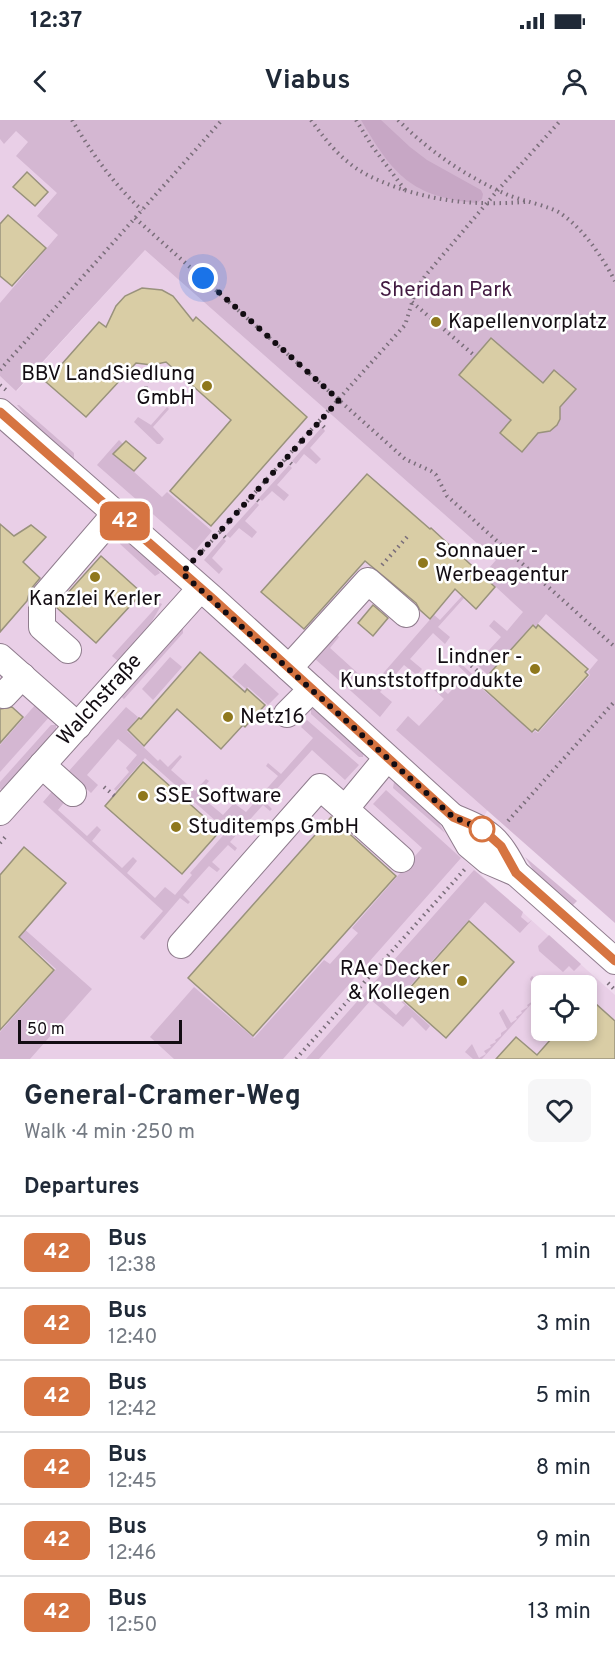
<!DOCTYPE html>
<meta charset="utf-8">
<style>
body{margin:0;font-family:Overpass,sans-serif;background:#f6f6f7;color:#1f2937;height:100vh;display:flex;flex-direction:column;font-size:22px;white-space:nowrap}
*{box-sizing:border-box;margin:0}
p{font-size:20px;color:#747a83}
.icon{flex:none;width:33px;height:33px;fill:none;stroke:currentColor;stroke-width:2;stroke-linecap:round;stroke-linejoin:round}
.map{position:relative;height:939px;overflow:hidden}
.details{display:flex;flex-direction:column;background:#fff;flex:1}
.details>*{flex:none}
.badge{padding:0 12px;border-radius:9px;font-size:21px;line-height:39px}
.fabs{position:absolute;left:531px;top:855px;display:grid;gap:12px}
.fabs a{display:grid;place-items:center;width:66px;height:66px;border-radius:9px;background:#fff;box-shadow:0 3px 9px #0003;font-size:30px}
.scale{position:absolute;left:18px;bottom:15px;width:164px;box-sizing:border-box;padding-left:6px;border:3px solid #130d13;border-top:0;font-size:16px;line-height:21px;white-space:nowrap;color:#130d13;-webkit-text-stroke:4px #fff;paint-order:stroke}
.you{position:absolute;width:30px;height:30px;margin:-15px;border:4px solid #fff;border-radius:50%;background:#1a73e8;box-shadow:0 0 0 9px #1a73e833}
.map>.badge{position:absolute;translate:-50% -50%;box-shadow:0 0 0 3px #fff}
h2{padding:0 24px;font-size:22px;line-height:54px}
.round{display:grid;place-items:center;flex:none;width:63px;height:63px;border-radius:9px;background:#f6f6f7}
.overview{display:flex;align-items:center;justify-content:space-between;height:102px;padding:0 24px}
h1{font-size:28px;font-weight:700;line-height:45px}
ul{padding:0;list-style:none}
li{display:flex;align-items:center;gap:18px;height:72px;padding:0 24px;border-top:2px solid #e0e1e3}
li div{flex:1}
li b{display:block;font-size:22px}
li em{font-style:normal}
li .badge{min-width:66px;font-weight:700;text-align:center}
.status{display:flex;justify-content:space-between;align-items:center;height:42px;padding:0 30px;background:#fff;direction:ltr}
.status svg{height:16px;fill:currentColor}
header{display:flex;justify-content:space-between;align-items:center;height:78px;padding:0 24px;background:#fff;font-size:27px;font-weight:700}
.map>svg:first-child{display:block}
.built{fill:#e9cfe7;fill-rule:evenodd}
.green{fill:#d4b7d2;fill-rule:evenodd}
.forest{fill:#c7a7c5}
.building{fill:#d9cda5;stroke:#99927c;stroke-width:1.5}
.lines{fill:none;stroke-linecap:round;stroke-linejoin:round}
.minor-casing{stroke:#8f7c8d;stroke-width:28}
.path{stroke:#7a6e7a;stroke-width:4;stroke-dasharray:1.5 4.5;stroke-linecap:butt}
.minor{stroke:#fff;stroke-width:26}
.line-casing{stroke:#fff;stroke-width:14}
.line{stroke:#d67441;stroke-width:9}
.walk{stroke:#130d13;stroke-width:6;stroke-dasharray:0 10.8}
.poi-dot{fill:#8f781d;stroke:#fff;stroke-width:2}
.stop-dot{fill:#fff;stroke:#d67441;stroke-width:3}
.labels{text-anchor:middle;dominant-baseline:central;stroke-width:5;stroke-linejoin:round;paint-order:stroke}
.park-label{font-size:21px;fill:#421a41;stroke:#fff}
.poi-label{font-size:21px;fill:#130d13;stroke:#fff;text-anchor:start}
.street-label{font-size:21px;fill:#130d13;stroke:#fff}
</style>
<div class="status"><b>12:37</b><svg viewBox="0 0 49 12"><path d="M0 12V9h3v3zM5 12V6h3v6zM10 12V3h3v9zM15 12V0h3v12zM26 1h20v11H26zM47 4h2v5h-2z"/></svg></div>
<header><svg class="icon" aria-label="back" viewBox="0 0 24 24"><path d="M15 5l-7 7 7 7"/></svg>Viabus<svg class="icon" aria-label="person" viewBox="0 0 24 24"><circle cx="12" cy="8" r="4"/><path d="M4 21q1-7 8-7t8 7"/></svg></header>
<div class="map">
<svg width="615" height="939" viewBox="0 0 615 939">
<rect width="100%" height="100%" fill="#f0dcef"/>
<g class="built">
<path d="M0,0H4L104,89L0,203Z"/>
<path d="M145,130L615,545L487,691L462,738L615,875V939H0V256L17,271ZM542,866H586V910H542Z"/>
</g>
<g class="green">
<path d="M0,0H615V803L396,610L408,596L419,606L444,579L432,568L436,563L448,574L467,554L455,543L457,540L483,564L481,568L533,613L535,611L538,613L590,555L588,552L598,540L546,494L536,506L533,504L488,555L464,533L466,531L478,542L501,517L489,506L494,500L507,511L523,492L483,455L496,440L145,130L16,271L0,256V183L58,115L37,96L57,73L16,36L28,22L16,11L4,24L0,19Z"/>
<path d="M17,285H19L74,333V338H69L36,309Z"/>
<path d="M167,287L169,289L153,307L164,319L160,324H157L134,302L138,297L151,305Z"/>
<path d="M322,307L325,311L310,328L321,339L316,344L304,334L296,344L292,341Z"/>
<path d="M119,320L123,324L114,334L162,377L167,372L212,411L195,431L97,345Z"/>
<path d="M289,345L292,348L277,365L289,375L284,381L272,371L262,381L259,378Z"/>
<path d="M256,382L259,385L245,401L257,412L252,418L239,408L230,418L226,415Z"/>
<path d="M125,418L157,448L160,453L155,456L120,424L119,419Z"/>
<path d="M223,418L226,421L212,438L223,449L219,454L204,440Z"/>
<path d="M462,476L464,478L438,507L450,517L445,524L433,513L410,539L422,549L417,555L404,545L380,572L392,582L380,597L314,538L335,513L339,517L330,528L372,566L434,495L440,500Z"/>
<path d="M160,483L162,484L148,508L118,541L112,536Z"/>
<path d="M183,506V513L124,579L118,574Z"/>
<path d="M170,537L182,547L153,580L142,569Z"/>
<path d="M245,543L279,574L268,585L248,567L246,569L232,557Z"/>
<path d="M37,583L51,595L0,652V625Z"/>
<path d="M126,587L138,597L127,611L158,641L160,639L168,647L180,635L182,637L171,650L195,671L206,659L209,661L198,674L223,695L234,683L246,692L278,656L266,646L268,643L281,654L313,618L301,607L307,600L359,645L345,660L312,630L265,682L272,689L270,691L263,685L230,722L237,728L235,731L228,725L212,742L220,749L217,752L209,746L183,775L190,782L188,784L180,778L144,820L140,817L163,791L43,682L55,668L67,679L58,690L87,716L97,706L101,710L92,721L122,748L133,737L137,741L127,753L155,778L165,767L175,775L192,755L190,753L227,711L145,638L116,671L114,669L129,652L126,648L137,635L118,619L87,655L98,665L91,673L68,652Z"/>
<path d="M311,589H316L364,631L363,637H359L311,594Z"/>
<path d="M51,605H56V610L3,670L0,669V662Z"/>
<path d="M394,662L398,663L433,693L445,713L393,668Z"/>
<path d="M386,670L461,738L283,939H174L150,917L194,867L254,918L324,840L330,844L358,813L352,808L422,728L373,684Z"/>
<path d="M525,737L577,781L572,786L537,756Z"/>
<path d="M474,750L523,792L521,797L528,803L532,800L520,813L485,782L399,878L430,906L426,911L412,897L403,907L371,880L319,939H306ZM390,872L405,885L396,895L381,881Z"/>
<path d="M13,799L92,869L30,939H0V912L56,849L7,805Z"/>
<path d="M549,815L581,844L574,851L569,846L563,852L539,831L538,826Z"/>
<path d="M532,856L543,865L542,866L541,873L482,939H473L465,932L472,924L479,938L486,934L484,931L491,927L490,925L496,922L495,920L501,916V913L507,909L499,893L503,889L511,903L517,899L516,897L522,893L521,891L528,887L527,885L533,881L532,879L538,875L530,859Z"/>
</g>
<path class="forest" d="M361,0H381L410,27L427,40L481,70L483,74L482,79L477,83C412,77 393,55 361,0Z"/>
<g class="building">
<path d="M27,52L48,72L35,86L13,67Z"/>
<path d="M8,95L46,128L12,166L0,156V104Z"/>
<path d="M142,168L162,170L173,176L193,201L196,197L307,297L211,406L170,371L231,300L166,242L152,245L136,243L86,297L46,262L99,202L106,207L116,186L125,176Z"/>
<path d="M491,218L543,263L554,250L576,269L560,287V299L557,305L550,311L538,313L522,332L500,313L511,300L459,255Z"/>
<path d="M126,321L146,338L134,351L113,334Z"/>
<path d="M367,354L430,409L431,408L495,467L476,489L455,469L430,499L420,490L416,483L365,441L304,509L261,472Z"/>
<path d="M0,404L14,416L31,405L46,417L23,442L40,458L30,470L27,481L0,512Z"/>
<path d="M101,436L142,473L96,523L57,488V485Z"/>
<path d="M373,485L388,498L373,516L358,503Z"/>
<path d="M533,505L536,508L538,505L581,543L588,549L585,552L588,555L538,611L535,609L532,612L482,567L485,564L482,562Z"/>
<path d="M200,532L245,572L247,569L265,585L245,607L243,605L221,629L177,589L144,626L128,610L139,598L141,599Z"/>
<path d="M12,587L23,597L0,623V589Z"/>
<path d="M143,642L220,711L182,754L105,686Z"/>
<path d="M331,697L396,756L253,916L188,858Z"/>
<path d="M24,727L66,763L19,817L54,850L0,910V755Z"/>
<path d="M469,801L514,842L446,918L401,878Z"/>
<path d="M586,875L615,901V939H496L516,917L537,935L559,910H586Z"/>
</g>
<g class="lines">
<g class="minor-casing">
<g id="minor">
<path d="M0,292L213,479L453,697L469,725L488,741L516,753L615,841"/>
<path d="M68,530L42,507V479L116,393"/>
<path d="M0,537L78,606"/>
<path d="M289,548L368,461L406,494"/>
<path d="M4,575L22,556"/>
<path d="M287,594L312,569"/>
<path d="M387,638L345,689L401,739"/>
<path d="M42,645L73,673"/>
<path d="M0,692L200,469"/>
<path d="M453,697C490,712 497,717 516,753"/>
<path d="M181,825L320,667L345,689"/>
</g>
</g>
<g class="path">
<path d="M72,0C91,32 114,65 142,90"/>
<path d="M311,0C322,15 333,30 348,42C363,55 382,62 401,69C445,83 479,85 525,82"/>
<path d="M356,0L372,26L405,70"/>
<path d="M398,0C430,32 467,57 508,75C523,81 549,86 560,93C584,109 602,137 615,161"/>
<path d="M135,98L405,339L431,351L436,355L447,376L615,527"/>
<path d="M412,182L475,236"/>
<path d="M0,250L222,0"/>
<path d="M0,265L6,270"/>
<path d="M145,274L149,247"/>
<path d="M319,302L326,309"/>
<path d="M286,339L294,346"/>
<path d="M253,376L261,383"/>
<path d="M220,412L228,420"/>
<path d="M199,435L405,205L416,170L425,156L498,70L561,0"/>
<path d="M382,445L407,417"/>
<path d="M453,530L489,561"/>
<path d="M104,667L117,678"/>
<path d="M508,701L615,581"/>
<path d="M0,723L8,714"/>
<path d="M608,863L615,870"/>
<path d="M296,939L465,749"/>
</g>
<use href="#minor" class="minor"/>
</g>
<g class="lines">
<g class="line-casing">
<path id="line" d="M0,292L213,479L453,697L482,709L501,726L516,753L615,841"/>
</g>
<use href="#line" class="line"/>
<path class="walk" d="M203,158L339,280L182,453L453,697L482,709"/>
</g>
<g class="poi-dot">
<circle cx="436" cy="202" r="6"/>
<circle cx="207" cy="266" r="6"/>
<circle cx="423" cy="443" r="6"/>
<circle cx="95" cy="457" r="6"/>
<circle cx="535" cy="549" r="6"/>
<circle cx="228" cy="597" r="6"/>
<circle cx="143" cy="676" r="6"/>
<circle cx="176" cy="707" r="6"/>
<circle cx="462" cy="861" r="6"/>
</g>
<circle class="stop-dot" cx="482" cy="709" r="12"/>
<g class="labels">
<g class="park-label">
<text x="446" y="170">Sheridan Park</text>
</g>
<g class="poi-label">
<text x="448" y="202">Kapellenvorplatz</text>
<text x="195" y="254" text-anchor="end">BBV LandSiedlung<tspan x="195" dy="24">GmbH</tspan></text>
<text x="435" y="431">Sonnauer -<tspan x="435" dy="24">Werbeagentur</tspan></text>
<text x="95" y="479" text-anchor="middle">Kanzlei Kerler</text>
<text x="523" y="537" text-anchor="end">Lindner -<tspan x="523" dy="24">Kunststoffprodukte</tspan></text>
<text x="240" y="597">Netz16</text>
<text x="155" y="676">SSE Software</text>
<text x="188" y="707">Studitemps GmbH</text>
<text x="450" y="849" text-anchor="end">RAe Decker<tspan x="450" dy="24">&amp; Kollegen</tspan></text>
</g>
<g class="street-label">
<text transform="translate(100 580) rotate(-48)">Walchstraße</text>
</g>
</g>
</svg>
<div class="fabs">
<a><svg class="icon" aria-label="locate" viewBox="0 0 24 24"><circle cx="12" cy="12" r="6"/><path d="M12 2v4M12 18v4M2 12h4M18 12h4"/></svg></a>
</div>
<div class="scale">50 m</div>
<div class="you" style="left:203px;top:158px"></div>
<b class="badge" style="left:125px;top:401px;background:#d67441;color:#fff">42</b>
</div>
<section class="details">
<div class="overview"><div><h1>General-Cramer-Weg</h1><p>Walk · 4 min · 250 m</p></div><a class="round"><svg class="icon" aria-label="heart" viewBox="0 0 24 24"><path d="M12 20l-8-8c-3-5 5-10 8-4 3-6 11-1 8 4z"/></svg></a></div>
<h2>Departures</h2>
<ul>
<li><span class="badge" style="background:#d67441;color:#fff">42</span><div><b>Bus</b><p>12:38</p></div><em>1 min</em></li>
<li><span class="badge" style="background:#d67441;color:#fff">42</span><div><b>Bus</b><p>12:40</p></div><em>3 min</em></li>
<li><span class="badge" style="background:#d67441;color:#fff">42</span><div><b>Bus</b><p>12:42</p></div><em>5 min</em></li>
<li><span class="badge" style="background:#d67441;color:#fff">42</span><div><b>Bus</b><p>12:45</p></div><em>8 min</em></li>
<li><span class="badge" style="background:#d67441;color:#fff">42</span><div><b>Bus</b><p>12:46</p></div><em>9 min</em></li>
<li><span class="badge" style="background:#d67441;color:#fff">42</span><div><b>Bus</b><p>12:50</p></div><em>13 min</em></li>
</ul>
</section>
